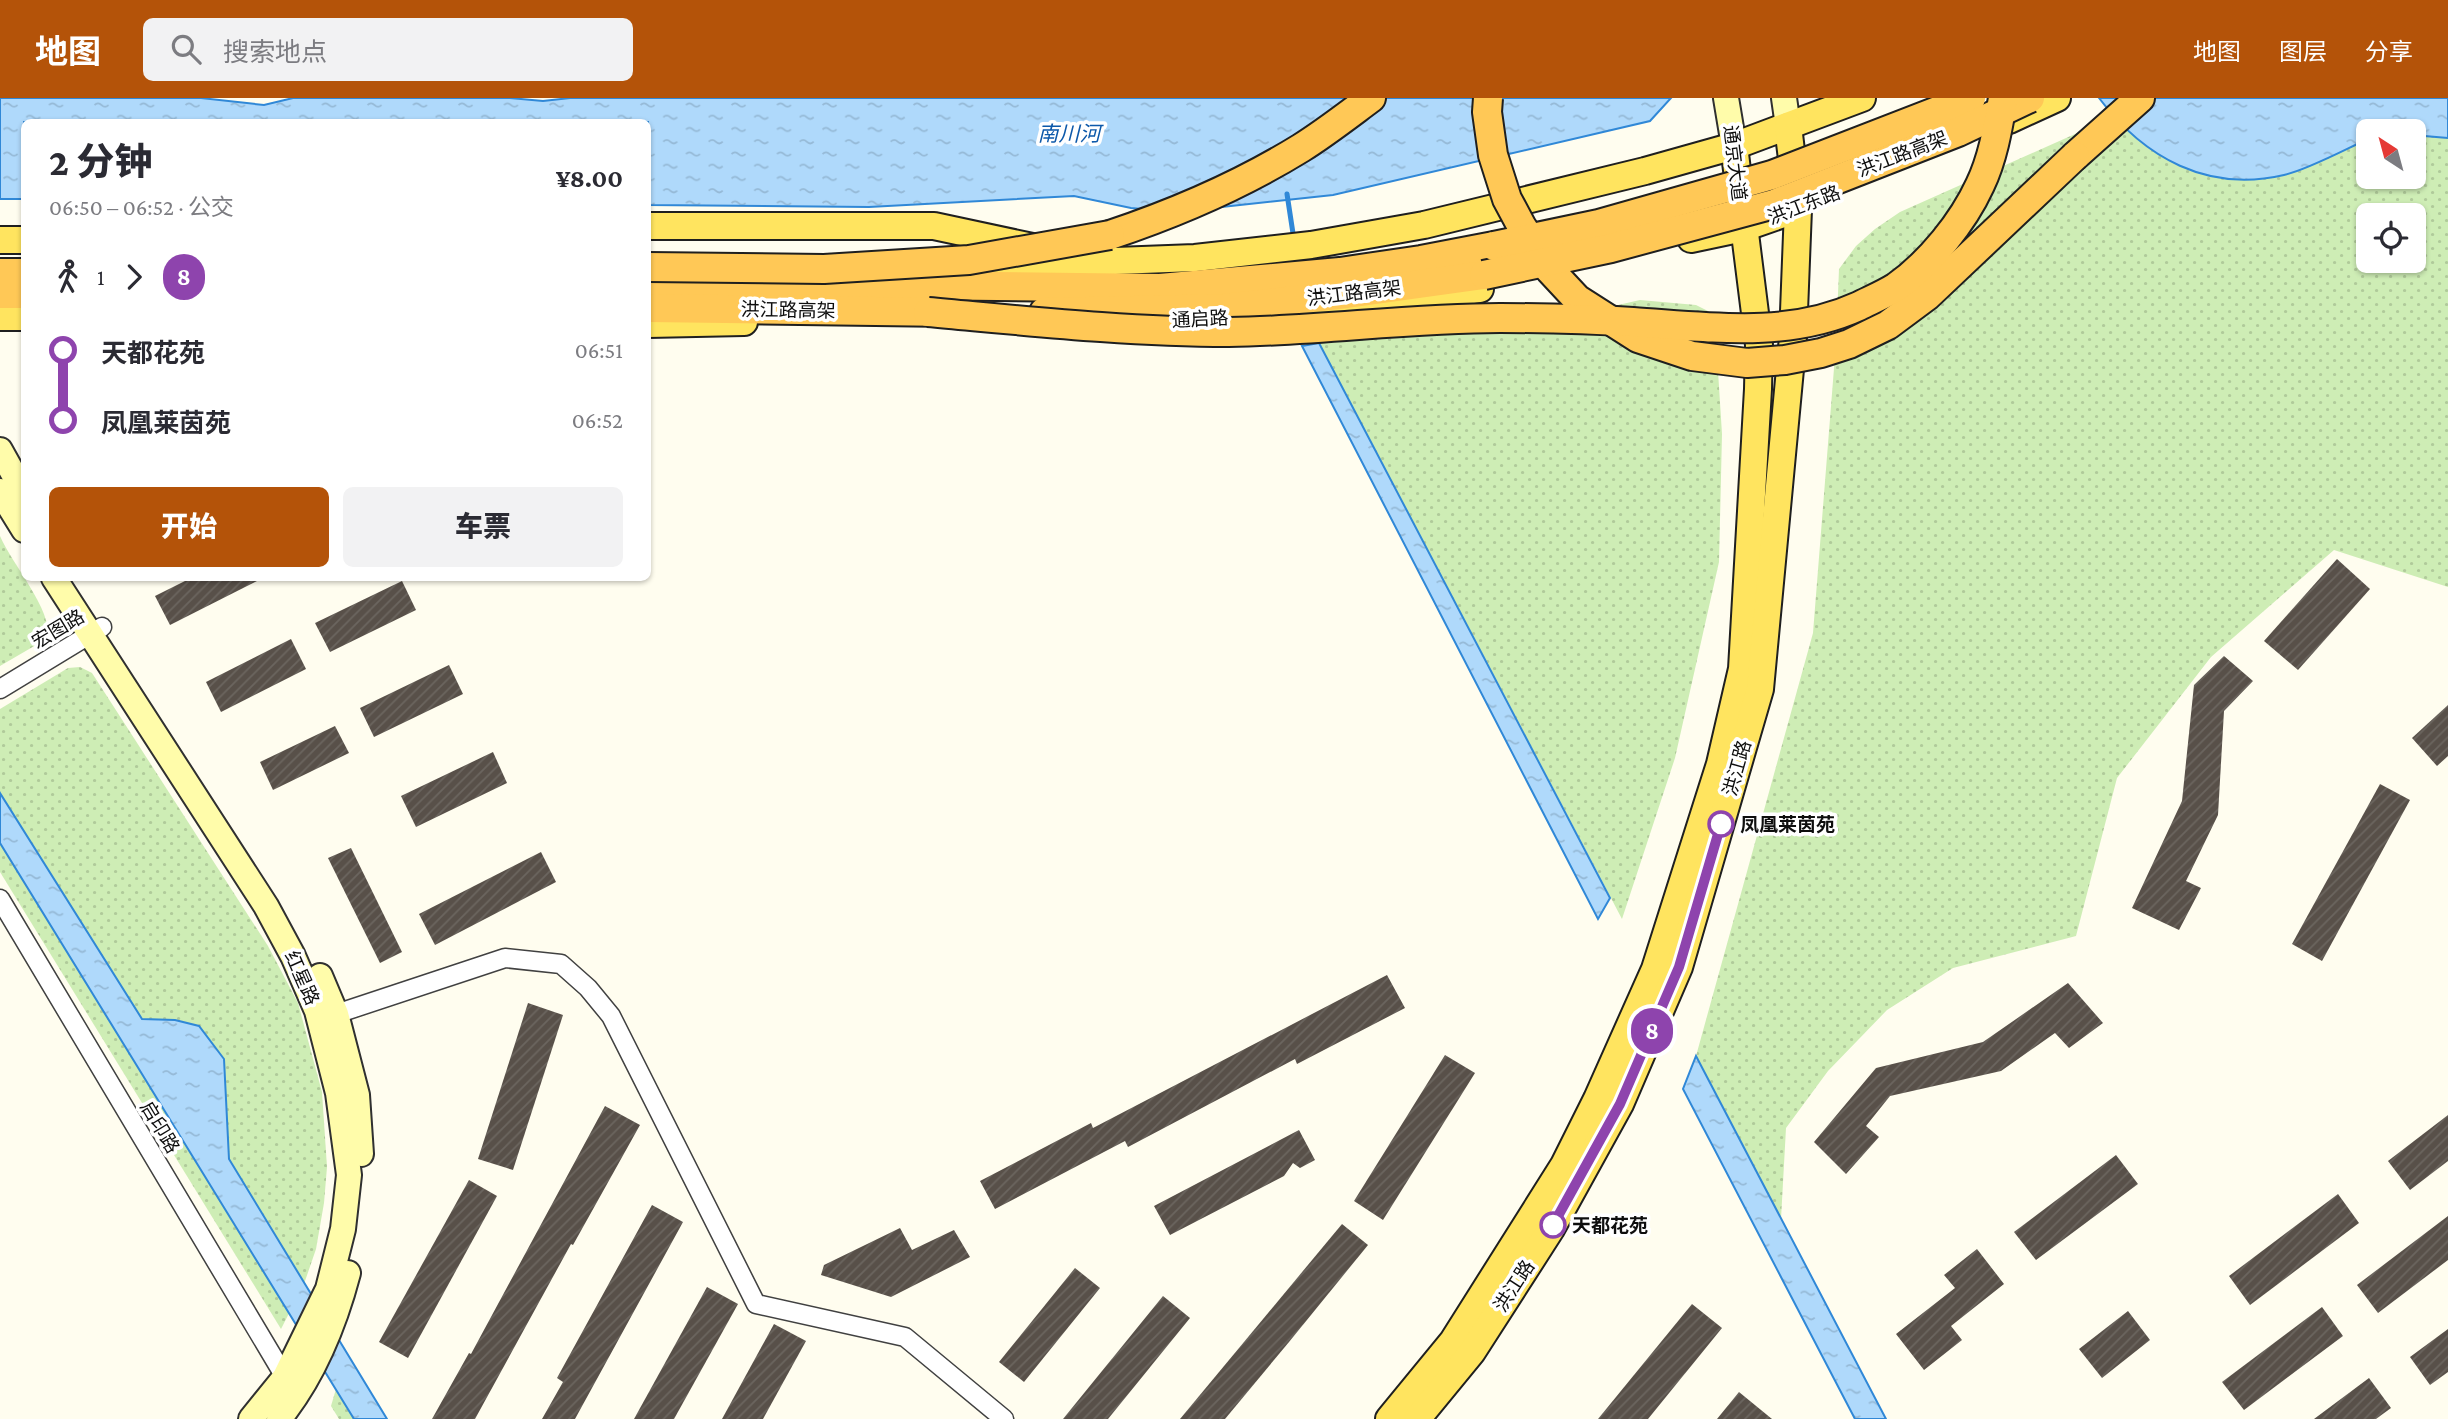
<!DOCTYPE html>
<html lang="zh">
<meta charset="utf-8">
<style>
body{margin:0;font-family:"Crimson Pro","Noto Sans SC",serif;background:#f2f2f3;color:#2b2b33;height:100vh;display:flex;flex-direction:column;font-size:26px;white-space:nowrap}
*{box-sizing:border-box;margin:0}
p{font-size:23px;color:#7c7c81}
.icon{flex:none;width:38px;height:38px;fill:none;stroke:currentColor;stroke-width:2;stroke-linecap:round;stroke-linejoin:round}
.map{position:relative;flex:1;overflow:hidden}
.side{position:absolute;left:21px;top:21px;width:630px;height:462px;display:flex;flex-direction:column;background:#fff;border-radius:10px;box-shadow:0 2px 5px #0004}
.side>*{flex:none}
.badge{padding:0 14px;border-radius:23px;font-size:24px;line-height:46px}
.needle{width:46px;rotate:324deg}
.tools{position:absolute;left:2356px;top:21px;display:grid;gap:14px}
.tools a{display:grid;place-items:center;width:70px;height:70px;border-radius:10px;background:#fff;box-shadow:0 2px 5px #0004;font-size:35px}
.map>.badge{position:absolute;translate:-50% -50%;box-shadow:0 0 0 4px #fff}
.legs{display:flex;align-items:center;gap:10px;height:77px;padding:0 28px;font-size:23px}
.legs p{margin-inline-start:auto}
.headline{display:flex;align-items:center;justify-content:space-between;height:119px;padding:0 28px}
h1{font-size:38px;font-weight:800;line-height:52px}
.cta{display:flex;gap:14px;margin-top:auto;padding:14px 28px}
.cta a{flex:1;height:80px;border-radius:10px;background:#b45309;color:#fff;font-size:28px;font-weight:800;line-height:80px;text-align:center}
.cta a+a{background:#f2f2f3;color:#2b2b33}
ul{padding:0 28px;list-style:none}
li{display:flex;align-items:center;gap:24px;height:70px;font-size:26px}
li i{display:grid;place-items:center;width:10px;height:100%;margin:0 9px;background:currentColor}
li i::after{content:'';width:18px;height:18px;margin:-9px;border:5px solid;border-radius:50%;background:#fff}
li p{margin-inline-start:auto}
li:first-child i{background:linear-gradient(#0000 50%,currentColor 0)}
li:last-child i{background:linear-gradient(currentColor 50%,#0000 0)}
header{display:flex;align-items:center;gap:42px;box-sizing:border-box;height:98px;padding:0 35px;background:#b45309;color:#fff}
header strong{font-size:33px}
nav{display:flex;gap:38px;margin-inline-start:auto;font-size:24px}
.search{width:490px;height:63px;background:#f2f2f3;display:flex;align-items:center;gap:18px;box-sizing:border-box;padding:0 24px;border-radius:10px;color:#7c7c81;font-size:26px}
.map>svg:first-child{display:block}
.grass{fill:url(#grass-dots);fill-rule:evenodd}
.water{fill:url(#water-ripples);stroke:#3088d7;stroke-width:2}
.lines{fill:none;stroke-linecap:round;stroke-linejoin:round}
.stream{stroke:#3088d7;stroke-width:5}
.building{fill:url(#building-hatch)}
.minor-casing{stroke:#414141;stroke-width:21}
.secondary-casing{stroke:#303030;stroke-width:28}
.primary-casing{stroke:#1f1f1f;stroke-width:30}
.trunk-casing{stroke:#1f1f1f;stroke-width:32}
.minor{stroke:#fff;stroke-width:18}
.secondary{stroke:#fffcaa;stroke-width:24}
.primary{stroke:#ffe45f;stroke-width:26}
.trunk{stroke:#ffc856;stroke-width:28}
.trunk-bridge-casing{stroke:#1f1f1f;stroke-width:32;stroke-linecap:butt}
.trunk-bridge{stroke:#ffc856;stroke-width:28}
.line-1-casing{stroke:#fff;stroke-width:16}
.line-1{stroke:#8e44ad;stroke-width:10}
.stop-1-dot{fill:#fff;stroke:#8e44ad;stroke-width:3.5}
.labels{text-anchor:middle;dominant-baseline:central;stroke-width:7;stroke-linejoin:round;paint-order:stroke}
.street-label{font-size:19px;fill:#0e0e0e;stroke:#fff}
.stop-label{font-size:19px;font-weight:bold;fill:#0e0e0e;stroke:#fff;text-anchor:start}
.water-label{font-size:21px;font-style:italic;fill:#0d59aa;stroke:#fff}
</style>
<header>
<strong>地图</strong>
<div class="search"><svg class="icon" aria-label="search" viewBox="0 0 24 24"><circle cx="10" cy="10" r="6"/><path d="M15 15l6 6"/></svg>搜索地点</div>
<nav><a>地图</a><a>图层</a><a>分享</a></nav>
</header>
<div class="map">
<svg width="2448" height="1321" viewBox="0 0 2448 1321">
<defs>
<pattern id="grass-dots" width="8" height="8" patternUnits="userSpaceOnUse" patternTransform="scale(1.75)"><rect width="8" height="8" fill="#ceedb5"/><path d="M2 2h.1M6 6h.1" fill="none" stroke="#b0ca9a" stroke-width="1.8" stroke-linecap="round"/></pattern>
<pattern id="water-ripples" width="26" height="14" patternUnits="userSpaceOnUse" patternTransform="scale(1.75)"><rect width="26" height="14" fill="#afd9fb"/><path d="M2 4q2-2 4 0t4 0M15 11q2-2 4 0t4 0" fill="none" stroke="#95b9d6"/></pattern>
<pattern id="building-hatch" width="6" height="6" patternUnits="userSpaceOnUse" patternTransform="scale(1.75)"><rect width="6" height="6" fill="#585049"/><path d="M-1 1l2-2M0 6l6-6M5 7l2-2" fill="none" stroke="#6b655f"/></pattern>
</defs>
<rect width="100%" height="100%" fill="#fffdef"/>
<g class="grass">
<path d="M2113,19L2285,77L2368,41V79H2413V37L2448,40V489L2334,452L2211,559L2117,680L2076,838L1953,870L1887,912L1828,973L1786,1030L1781,1121L1696,958L1813,535L1836,245L1839,171L1856,148L1875,131L1900,114ZM2368,117H2413V163H2368Z"/>
<path d="M1640,202L1696,207L1708,213L1715,226L1722,336L1719,464L1675,660L1622,821L1319,245L1509,232Z"/>
<path d="M0,438C13,468 52,511 48,540L0,568Z"/>
<path d="M80,569L92,575L268,848L298,905L322,994L327,1069L324,1105L316,1151L304,1186L281,1231L0,774V611L68,570Z"/>
<path d="M336,1291L354,1321H339L331,1308Z"/>
</g>
<g class="water">
<path d="M0,0H201L264,7L293,0H510L543,3L570,0H1671L1650,23L1333,97L1176,114L1131,110L1074,98L869,109L648,107V24H24V101H0Z"/>
<path d="M2099,0H2448V40L2413,37V33H2368V41C2344,52 2307,72 2284,77C2208,95 2144,60 2099,0Z"/>
<path d="M1319,245L1610,800L1598,821L1302,248Z"/>
<path d="M0,695L142,921L175,922L199,928L224,961L229,1061L387,1321H354L0,745Z"/>
<path d="M1696,958L1886,1321H1855L1683,991Z"/>
</g>
<g class="lines">
<path class="stream" d="M1287,96L1294,142"/>
</g>
<g class="building">
<path d="M2337,461L2370,491L2298,572L2264,543Z"/>
<path d="M191,480H263L170,527L155,498Z"/>
<path d="M402,483L416,512L330,554L315,525Z"/>
<path d="M291,541L306,571L221,614L206,584Z"/>
<path d="M2224,558L2253,583L2224,613L2218,717L2186,783L2201,790L2179,832L2132,810L2182,703L2194,587Z"/>
<path d="M449,567L463,596L374,639L360,610Z"/>
<path d="M2448,607V658L2437,668L2412,640Z"/>
<path d="M335,628L349,655L273,692L260,664Z"/>
<path d="M493,654L507,685L416,729L401,698Z"/>
<path d="M2380,686L2410,702L2322,863L2292,846Z"/>
<path d="M351,750L402,854L380,865L328,760Z"/>
<path d="M541,754L556,784L435,847L419,816Z"/>
<path d="M1387,877L1405,910L1297,966L1295,961L1128,1049L1125,1043L995,1111L980,1083L1091,1025L1093,1030Z"/>
<path d="M2068,885L2103,925L2069,950L2055,935L2001,973L1890,998L1866,1028L1879,1039L1846,1076L1814,1044L1876,970L1983,944Z"/>
<path d="M528,905L563,917L513,1072L478,1061Z"/>
<path d="M1445,957L1475,975L1383,1122L1354,1103Z"/>
<path d="M605,1008L640,1027L573,1147L571,1146L475,1321H432L469,1255L471,1256Z"/>
<path d="M2448,1017V1063L2410,1092L2388,1063Z"/>
<path d="M1299,1032L1315,1062L1300,1070L1293,1065L1284,1078L1170,1137L1154,1108Z"/>
<path d="M2116,1057L2138,1086L2036,1162L2014,1134Z"/>
<path d="M469,1082L497,1098L408,1260L379,1244Z"/>
<path d="M2338,1096L2359,1125L2250,1207L2229,1178Z"/>
<path d="M652,1107L683,1124L575,1321H542L563,1284L557,1280Z"/>
<path d="M2448,1118V1162L2378,1215L2357,1187Z"/>
<path d="M1342,1126L1368,1147L1289,1244L1225,1321H1180Z"/>
<path d="M900,1130L912,1152L954,1132L970,1159L891,1199L821,1177L824,1167Z"/>
<path d="M1977,1151L2004,1186L1951,1228L1962,1242L1924,1272L1896,1236L1955,1190L1944,1177Z"/>
<path d="M1075,1170L1100,1190L1024,1284L999,1264Z"/>
<path d="M707,1189L738,1206L674,1321H634Z"/>
<path d="M1163,1198L1190,1220L1108,1321H1063Z"/>
<path d="M1692,1206L1722,1230L1648,1321H1598Z"/>
<path d="M2322,1209L2343,1238L2244,1312L2222,1284Z"/>
<path d="M2128,1213L2150,1242L2102,1280L2079,1251Z"/>
<path d="M774,1226L806,1243L763,1321H722Z"/>
<path d="M2448,1231V1274L2430,1287L2410,1259Z"/>
<path d="M2369,1280L2391,1310L2376,1321H2314Z"/>
<path d="M1739,1294L1772,1321H1717Z"/>
</g>
<g class="lines">
<g class="minor-casing">
<g id="minor">
<path d="M0,591L102,529"/>
<path d="M0,801L285,1279"/>
<path d="M336,916L505,860L561,866L588,890L611,918L756,1206L905,1239L1004,1321"/>
</g>
</g>
<g class="secondary-casing">
<g id="secondary">
<path d="M1726,0L1734,48"/>
<path d="M1784,0L1788,28"/>
<path d="M0,352L24,395"/>
<path d="M0,393L24,432"/>
<path d="M54,480L266,808L293,858L317,913L338,995L349,1077L343,1131L328,1191L285,1279L251,1321"/>
<path d="M320,878L336,916L357,997L361,1056"/>
<path d="M279,1321C314,1278 334,1228 348,1175"/>
</g>
</g>
<g class="primary-casing">
<g id="primary">
<path d="M2009,22L2057,0"/>
<path d="M648,128H934L1037,150"/>
<path d="M1691,141L1743,130L1789,114"/>
<path d="M0,142H24"/>
<path d="M985,168L1195,160L1311,147L1424,127L1645,73L1734,48L1862,0"/>
<path d="M1286,215L1356,211L1480,191"/>
<path d="M0,219H24"/>
<path d="M648,226L744,224"/>
<path d="M1389,1321L1453,1243L1564,1067L1597,1001L1655,871L1720,666L1742,571L1758,291L1759,247L1734,48"/>
<path d="M1417,1321L1472,1254L1551,1131L1620,1006L1679,869L1760,591L1793,239L1798,111L1788,28"/>
</g>
</g>
<g class="trunk-casing">
<g id="trunk">
<path d="M2075,58L2140,0"/>
<path d="M1110,137C1176,115 1241,87 1301,50C1325,35 1348,17 1371,0"/>
<path d="M0,175H24"/>
<path d="M648,184L1160,190L1340,174L1421,162L1494,148"/>
<path d="M0,196H24"/>
<path d="M648,210L951,214"/>
<path d="M1044,214L1224,210L1347,196L1484,177"/>
</g>
</g>
<use href="#minor" class="minor"/>
<use href="#secondary" class="secondary"/>
<use href="#primary" class="primary"/>
<use href="#trunk" class="trunk"/>
<g class="trunk-bridge-casing">
<g id="trunk-bridge">
<path d="M1488,0L1487,14L1493,57L1507,101L1522,129L1550,172L1577,201L1638,240L1692,258L1747,265L1785,262L1821,255L1849,246L1888,227L1927,198L2075,58"/>
<path d="M1494,148L1599,126L1772,77L1971,0"/>
<path d="M648,169L824,171L969,162L1110,137"/>
<path d="M1484,177L1611,150L1774,106L1958,34L2030,0"/>
<path d="M928,214C1028,223 1128,234 1229,234C1319,233 1409,220 1500,220C1544,220 1589,221 1633,224C1709,229 1787,241 1859,208C1871,202 1885,196 1896,189C1930,165 1963,124 1980,87C1993,60 1998,29 2003,0"/>
</g>
</g>
<use href="#trunk-bridge" class="trunk-bridge"/>
</g>
<g class="lines">
<g class="line-1-casing">
<path id="line-1" d="M1553,1127L1620,1006L1679,869L1721,726"/>
</g>
<use href="#line-1" class="line-1"/>
</g>
<g class="stop-1-dot">
<circle cx="1721" cy="726" r="12"/>
<circle cx="1553" cy="1127" r="12"/>
</g>
<g class="labels">
<g class="street-label">
<text transform="translate(1902 56) rotate(-21)">洪江路高架</text>
<text transform="translate(1735 65) rotate(83)">通京大道</text>
<text transform="translate(1804 107) rotate(-21)">洪江东路</text>
<text transform="translate(1354 195) rotate(-7)">洪江路高架</text>
<text transform="translate(788 212) rotate(1)">洪江路高架</text>
<text transform="translate(1200 221) rotate(-3)">通启路</text>
<text transform="translate(58 531) rotate(-31)">宏图路</text>
<text transform="translate(1737 670) rotate(-74)">洪江路</text>
<text transform="translate(302 880) rotate(66)">红星路</text>
<text transform="translate(160 1029) rotate(59)">启印路</text>
<text transform="translate(1514 1188) rotate(-57)">洪江路</text>
</g>
<g class="stop-label">
<text x="1740" y="726">凤凰莱茵苑</text>
<text x="1572" y="1127">天都花苑</text>
</g>
<g class="water-label">
<text x="1069" y="36">南川河</text>
</g>
</g>
</svg>
<div class="tools">
<a><svg class="needle" viewBox="-14 -14 28 28"><path d="M0-13l5 13h-10z" fill="#e53935"/><path d="M0 13l5-13h-10z" fill="#7c7c81"/></svg></a>
<a><svg class="icon" aria-label="locate" viewBox="0 0 24 24"><circle cx="12" cy="12" r="6"/><path d="M12 2v4M12 18v4M2 12h4M18 12h4"/></svg></a>
</div>
<b class="badge" style="left:1652px;top:933px;background:#8e44ad;color:#fff">8</b>
<section class="side">
<div class="headline"><div><h1>2 分钟</h1><p>06:50 – 06:52 · 公交</p></div><b>¥8.00</b></div>
<div class="legs"><svg class="icon" aria-label="walk" viewBox="0 0 24 24"><circle cx="13" cy="4" r="2"/><path d="M13 8l-2 6 4 7M11 14l-3 7M7 12l3-4h3l4 4"/></svg>1<svg class="icon" aria-label="forward" viewBox="0 0 24 24"><path d="M9 5l7 7-7 7"/></svg><b class="badge" style="background:#8e44ad;color:#fff">8</b></div>
<ul>
<li><i style="color:#8e44ad"></i><b>天都花苑</b><p>06:51</p></li>
<li><i style="color:#8e44ad"></i><b>凤凰莱茵苑</b><p>06:52</p></li>
</ul>
<div class="cta"><a>开始</a><a>车票</a></div>
</section>
</div>
